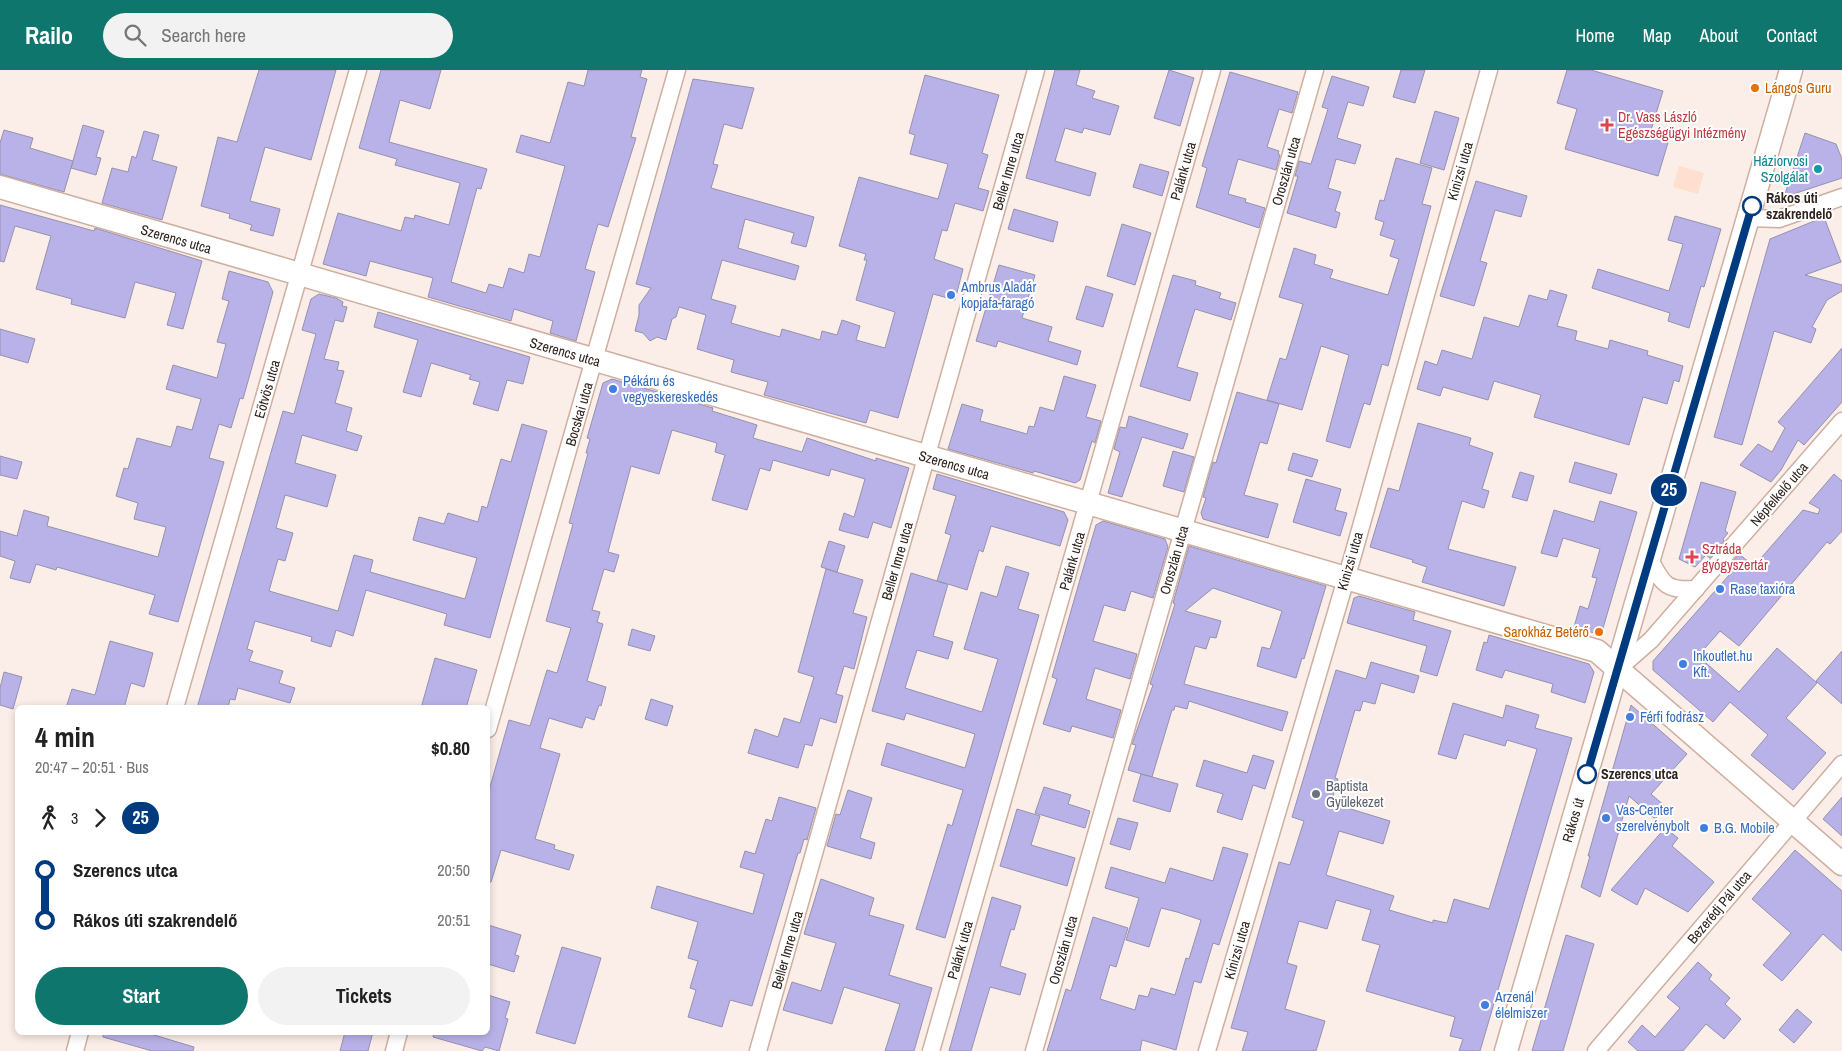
<!DOCTYPE html>
<meta charset="utf-8">
<style>
body{margin:0;font-family:"Archivo Narrow",sans-serif;background:#f2f2f2;color:#222;height:100vh;display:flex;flex-direction:column;font-size:19px;white-space:nowrap}
*{box-sizing:border-box;margin:0}
p{font-size:16px;color:#767676}
.icon{flex:none;width:28px;height:28px;fill:none;stroke:currentColor;stroke-width:2;stroke-linecap:round;stroke-linejoin:round}
.map{position:relative;flex:1;overflow:hidden}
.sheet{position:absolute;left:15px;top:635px;width:475px;height:330px;display:flex;flex-direction:column;background:#fff;border-radius:8px;box-shadow:0 2px 8px #0003}
.sheet>*{flex:none}
.badge{padding:0 10px;border-radius:16px;font-size:18px;line-height:32px}
.map>.badge{position:absolute;translate:-50% -50%;box-shadow:0 0 0 2px #fff}
.legs{display:flex;align-items:center;gap:8px;height:55px;padding:0 20px;font-size:16px}
.legs p{margin-inline-start:auto}
.headline{display:flex;align-items:center;justify-content:space-between;height:85px;padding:0 20px}
h1{font-size:28px;font-weight:700;line-height:38px}
.cta{display:flex;gap:10px;margin-top:auto;padding:10px 20px}
.cta a{flex:1;height:58px;border-radius:30px;background:#0f766e;color:#fff;font-size:20px;font-weight:700;line-height:58px;text-align:center}
.cta a+a{background:#f2f2f2;color:#222}
ul{padding:0 20px;list-style:none}
li{display:flex;align-items:center;gap:18px;height:50px;font-size:19px}
li i{display:grid;place-items:center;width:8px;height:100%;margin:0 6px;background:currentColor}
li i::after{content:'';width:12px;height:12px;margin:-6px;border:4px solid;border-radius:50%;background:#fff}
li p{margin-inline-start:auto}
li:first-child i{background:linear-gradient(#0000 50%,currentColor 0)}
li:last-child i{background:linear-gradient(currentColor 50%,#0000 0)}
header{display:flex;align-items:center;gap:30px;box-sizing:border-box;height:70px;padding:0 25px;background:#0f766e;color:#fff}
header strong{font-size:24px}
nav{display:flex;gap:28px;margin-inline-start:auto;font-size:18px}
.search{width:350px;height:45px;background:#f2f2f2;display:flex;align-items:center;gap:12px;box-sizing:border-box;padding:0 18px;border-radius:28px;color:#767676;font-size:19px}
.map>svg:first-child{display:block}
.built{fill:#ffdfcf}
.building{fill:#b9b2e8;stroke:#9591ae}
.lines{fill:none;stroke-linecap:round;stroke-linejoin:round}
.street-casing{stroke:#ceafa0;stroke-width:19}
.secondary-casing{stroke:#ceafa0;stroke-width:25}
.street{stroke:#fff;stroke-width:16}
.secondary{stroke:#fff;stroke-width:22}
.line-1-casing{stroke:#fff;stroke-width:11}
.line-1{stroke:#003b80;stroke-width:8}
.food-dot{fill:#e8710a;stroke:#fefefe;stroke-width:2}
.health-dot{fill:#e0444e;stroke:#fefefe;stroke-width:2}
.culture-dot{fill:#0f9aa8;stroke:#fefefe;stroke-width:2}
.stop-1-dot{fill:#fff;stroke:#003b80;stroke-width:2.5}
.shop-dot{fill:#3f7fe0;stroke:#fefefe;stroke-width:2}
.worship-dot{fill:#6b7280;stroke:#fefefe;stroke-width:2}
.labels{text-anchor:middle;dominant-baseline:central;stroke-width:4;stroke-linejoin:round;paint-order:stroke}
.food-label{font-size:14px;fill:#c56008;stroke:#fefefe;text-anchor:start}
.health-label{font-size:14px;fill:#be3a42;stroke:#fefefe;text-anchor:start}
.culture-label{font-size:14px;fill:#0d838f;stroke:#fefefe;text-anchor:end}
.street-label{font-size:14px;fill:#30241e;stroke:#fefefe}
.stop-label{font-size:14px;font-weight:bold;fill:#30241e;stroke:#fefefe;text-anchor:start}
.shop-label{font-size:14px;fill:#366cbe;stroke:#fefefe;text-anchor:start}
.worship-label{font-size:14px;fill:#5b616d;stroke:#fefefe;text-anchor:start}
</style>
<header>
<strong>Railo</strong>
<div class="search"><svg class="icon" aria-label="search" viewBox="0 0 24 24"><circle cx="10" cy="10" r="6"/><path d="M15 15l6 6"/></svg>Search here</div>
<nav><a>Home</a><a>Map</a><a>About</a><a>Contact</a></nav>
</header>
<div class="map">
<svg width="1842" height="981" viewBox="0 0 1842 981">
<rect width="100%" height="100%" fill="#fbede7"/>
<path class="built" d="M1679,96L1704,103L1698,124L1673,117Z"/>
<g class="building">
<path d="M259,0H336L311,90L265,77L250,131L280,139L273,166L250,160L252,155L229,148L230,144L201,136L218,67L237,72Z"/>
<path d="M381,0H441L430,39L400,30L389,72L487,99L481,119L477,118L451,212L486,223L489,214L503,218L509,198L524,203L529,184L540,187L565,96L516,82L521,65L550,73L568,12L584,16L588,0H642L640,7L647,9L631,67L636,68L608,157L598,154L585,199L595,202L576,271L550,263L553,251L514,239L511,251L428,227L433,208L370,191L366,206L323,194L338,143L401,161L405,147L414,149L415,145L449,155L460,113L395,95L397,89L359,78Z"/>
<path d="M1055,0H1080L1076,15L1095,21L1092,28L1119,36L1110,65L1084,58L1082,63L1065,58L1055,91L1096,103L1090,126L1026,108Z"/>
<path d="M1169,0L1194,8L1180,56L1154,48Z"/>
<path d="M1401,0H1425L1415,33L1393,27Z"/>
<path d="M1567,0H1591L1663,21L1651,60L1670,66L1658,106L1565,79L1577,39L1557,33Z"/>
<path d="M1230,2L1298,22L1292,43L1279,39L1267,77L1279,81L1278,84L1280,85L1276,100L1238,89L1228,124L1246,129L1245,132L1265,138L1259,158L1196,137L1207,98L1202,96Z"/>
<path d="M925,5L999,25L982,83L988,85L978,118L989,121L983,141L955,133L947,161L942,160L934,189L963,199L955,230L933,224L898,348L870,340L866,353L764,325L768,312L731,302L734,290L697,279L706,245L679,237L676,247L672,249L666,270L657,267L650,271L643,263L635,261L639,245V235L651,218L636,214L693,9L754,18L742,59L724,54L713,94L718,95L711,118L814,147L806,177L791,173L794,163L745,149L738,178L799,196L795,210L722,190L711,229L736,236L731,253L780,267L782,259L820,270L822,261L837,265L842,250L860,256L856,270L885,278L895,242L856,230L867,190H864L866,184L839,176L859,107L938,129L948,94L910,84L915,65L909,63Z"/>
<path d="M1332,6L1369,17L1363,36L1348,32L1337,68L1361,75L1355,94L1336,89L1328,118L1341,122L1335,141L1340,143L1336,158L1287,143L1298,106H1295L1299,91L1311,94L1328,39L1322,37Z"/>
<path d="M1435,41L1459,48L1444,100L1420,93Z"/>
<path d="M83,55L104,61L96,87L101,88L96,105L71,98Z"/>
<path d="M4,60L33,68L30,78L73,91L64,122L0,104V73Z"/>
<path d="M144,61L159,65L152,90L177,97L162,150L102,133L112,98L128,102L132,86L136,88Z"/>
<path d="M1805,63L1836,74L1842,89V108L1784,127Z"/>
<path d="M1396,88L1432,98L1422,134L1431,136L1388,296L1382,294L1370,335L1364,333L1350,378L1326,371L1349,285L1321,276L1302,340L1267,330L1280,288L1286,290L1303,234L1279,227L1294,178L1316,185L1314,194L1333,200L1330,208L1388,225L1399,189L1390,186L1395,170L1380,165L1384,152L1375,149L1380,130L1384,131Z"/>
<path d="M1140,94L1169,102L1162,126L1133,117Z"/>
<path d="M1476,111L1527,126L1521,147L1495,140L1480,191L1487,193L1474,236L1440,226Z"/>
<path d="M0,135L94,161L95,158L202,191L183,259L167,255L176,223L135,212L125,248L71,234L72,229L36,219L51,166L15,156L4,192L0,191Z"/>
<path d="M1014,139L1058,152L1053,172L1008,159Z"/>
<path d="M1675,146L1721,159L1704,217L1701,216L1689,258L1668,251L1670,243L1592,218L1598,199L1669,221L1683,174L1668,170Z"/>
<path d="M1824,147L1841,192L1805,205L1842,215V221L1827,230L1812,257L1816,259L1811,273L1774,261L1742,375L1714,367L1770,169Z"/>
<path d="M1122,154L1151,163L1135,215L1107,206Z"/>
<path d="M999,195L1035,205L1022,248L1052,257L1048,271L1081,281L1077,295L998,271L996,277L976,271Z"/>
<path d="M229,201L268,212L273,222L243,329L240,328L231,358L219,354L209,388L224,392L178,552L149,544L155,525L57,497L56,500L36,494L30,513L10,508L15,491L0,486V461L17,466L24,440L49,447L47,456L158,487L166,457L134,449L138,433L116,426L124,398L128,399L137,368L171,377L177,356L192,360L201,329L166,319L173,295L217,308L226,274L217,272L229,231L222,229Z"/>
<path d="M1173,205L1196,211L1195,215L1221,223L1219,228L1236,233L1231,250L1195,239L1177,297L1198,303L1190,331L1140,316Z"/>
<path d="M1086,216L1113,224L1103,257L1076,249Z"/>
<path d="M1550,220L1567,225L1557,256L1577,261L1575,270L1608,279L1610,270L1648,281L1647,285L1683,296L1679,312L1674,310L1667,334L1643,327L1629,375L1534,347L1541,325L1494,311L1488,330L1443,317L1440,326L1417,319L1425,291L1437,295L1442,280L1472,289L1484,247L1519,257L1529,225L1547,230Z"/>
<path d="M319,224L336,228L343,232L342,236L347,237L343,252L335,250L324,289L339,292L337,300L344,301L335,333L352,338L346,361L362,366L357,381L302,365L295,393L336,405L327,437L285,425L276,458L293,463L285,491L278,489L269,521L338,541L354,485L373,490L370,502L465,529L477,488L413,470L419,447L444,454L448,443L478,452L482,436L487,438L501,389L511,392L522,354L547,361L490,568L444,555L447,544L366,520L353,566L336,560L331,577L311,571L312,567L255,551L247,579L253,581L249,591L283,601L279,613L295,618L290,633L238,618L235,630L230,629L228,638H197L283,341L294,344L316,264L302,260L311,229Z"/>
<path d="M378,242L530,287L523,314L507,310L498,341L473,334L480,312L469,309L471,305L431,293L421,327L403,322L418,270L374,257Z"/>
<path d="M0,259L35,269L28,293L0,285Z"/>
<path d="M1842,278V332L1804,375L1798,370L1781,400L1771,412L1740,395L1758,374L1772,382L1785,358L1778,352Z"/>
<path d="M1064,306L1096,315L1086,347L1101,351L1095,373L1092,371L1080,410L1075,413L1034,401L1033,403L948,379L962,334L983,340L980,351L1027,364L1029,356L1034,357L1040,337L1054,341Z"/>
<path d="M612,309L713,338L712,341L757,355L753,368L802,382L807,368L876,391V388L909,398L891,458L873,452L868,468L839,460L844,443L854,447L865,409L831,399L829,406L773,390L770,401L760,398L747,440L712,430L725,385L715,382L717,373L672,360L659,404L631,396L608,482L619,485L614,502L604,499L592,540L600,542L597,552L603,554L587,611L606,617L601,636L599,635L594,650L586,647L582,658L549,648L540,678L560,684L535,769L555,775L554,779L574,785L569,800L501,780L491,812H488V724L509,650L530,656L547,600L557,603L571,558L546,551L573,454L569,453L588,383H586L590,369L587,368L603,313Z"/>
<path d="M1237,322L1279,334L1267,374L1260,372L1244,425L1278,434L1268,468L1203,449L1201,443L1206,428L1203,427L1213,392L1216,393Z"/>
<path d="M1129,346L1188,364L1183,379L1142,367L1122,427L1108,423L1120,382L1114,379L1120,357L1126,358Z"/>
<path d="M1418,353L1471,368L1469,375L1493,383L1482,419L1489,421L1484,438L1462,431L1448,479L1516,497L1504,536L1422,512L1427,497L1412,492L1413,490L1370,477L1388,418L1399,421Z"/>
<path d="M1173,381L1194,387L1184,422L1163,416Z"/>
<path d="M1293,383L1318,390L1312,407L1288,400Z"/>
<path d="M0,386L22,392L17,409L0,405Z"/>
<path d="M1575,392L1617,404L1611,424L1569,412Z"/>
<path d="M1520,402L1534,406L1527,431L1512,427Z"/>
<path d="M937,404L1064,442L1068,450L1060,476L991,456L983,482L979,480L967,520L948,514L933,566L953,572L948,589L917,580L905,618L982,642L998,589L964,579L981,522L997,527L1006,496L1029,503L1018,539L1039,545L945,868L916,859L948,754L952,756L963,720L881,695L887,673L965,698L975,664L906,643L904,650L872,641L911,503L947,514L937,511L951,465L945,463L956,426L933,419Z"/>
<path d="M1834,404L1842,411V461L1830,474L1827,472L1739,576L1720,561L1698,586L1739,622L1777,578L1817,613L1786,648L1826,683L1793,720L1751,685L1768,665L1730,632L1713,652L1653,600V591L1730,504L1725,500L1739,484L1754,496L1803,440L1818,444L1820,439L1809,433Z"/>
<path d="M1306,409L1341,419L1335,440L1347,443L1340,466L1293,452Z"/>
<path d="M1701,412L1736,422L1725,461L1728,463L1723,469L1724,471L1710,488L1706,485L1695,497L1679,489Z"/>
<path d="M1600,431L1637,442L1601,565L1574,557L1580,536L1588,539L1597,508L1592,507L1600,479L1563,468L1557,487L1541,483L1554,440L1594,452Z"/>
<path d="M1103,451L1165,469L1168,477L1153,528L1131,521L1125,541L1104,535L1093,571L1137,584L1130,609L1095,598L1086,629L1121,640L1113,668L1072,656L1070,662L1043,654L1057,609L1052,607L1081,506L1096,455Z"/>
<path d="M829,471L845,476L837,502L821,497Z"/>
<path d="M1189,476L1326,516L1304,589L1302,588L1296,608L1257,596L1262,577L1270,579L1282,541L1213,518L1185,541L1221,551L1216,568L1210,567L1206,579L1195,576L1184,614L1288,642L1282,661L1189,631L1187,639L1175,636L1174,640H1172L1152,707L1128,700L1136,675L1132,674L1153,615L1150,614L1175,534L1173,533Z"/>
<path d="M826,499L863,510L853,543L867,547L854,599L844,596L836,624L843,626L836,653L820,648L812,676L805,674L798,698L748,683L755,659L778,667L784,648L800,653L814,607L798,602Z"/>
<path d="M1359,526L1415,542L1413,550L1451,561L1437,606L1420,601L1427,576L1347,553L1354,528Z"/>
<path d="M632,559L655,566L650,581L628,575Z"/>
<path d="M1489,565L1589,594L1594,602L1585,633L1551,622L1553,614L1505,600L1502,608L1476,600L1484,572L1487,573Z"/>
<path d="M110,571L153,583L144,617L131,613L124,638H66L72,619L95,625Z"/>
<path d="M1842,581V634L1816,611Z"/>
<path d="M435,588L477,600L466,638H421Z"/>
<path d="M1371,592L1419,606L1414,623L1381,613L1375,634L1363,631L1360,641L1355,640L1335,708L1338,709L1331,733L1390,751L1383,774L1339,761L1326,805L1394,826L1389,840L1433,853V850L1447,853L1454,829L1489,839L1537,679L1507,670L1505,676L1464,664L1456,689L1438,684L1453,633L1503,648L1506,635L1539,645L1535,658L1572,668L1480,981H1459L1463,969L1450,966L1455,947L1366,921L1380,875L1362,870L1371,840L1336,830L1327,859L1299,851L1287,893L1297,896L1285,939L1325,951L1316,981H1242L1248,962L1231,958L1279,792L1290,795L1304,751L1292,747L1336,600L1366,609Z"/>
<path d="M4,602L22,607L13,639L0,635V618Z"/>
<path d="M651,629L673,636L667,656L645,649Z"/>
<path d="M1631,635L1687,684L1651,724L1666,737L1655,749L1629,726L1600,827L1581,817L1590,786H1588Z"/>
<path d="M1253,685L1274,691L1265,719L1253,715L1242,750L1217,742L1223,724L1196,716L1204,690L1247,703Z"/>
<path d="M1141,704L1178,714L1170,742L1133,731Z"/>
<path d="M1044,717L1071,725L1068,734L1090,741L1085,758L1035,743Z"/>
<path d="M848,720L872,728L860,768L875,773L871,789L827,776L836,744L840,745Z"/>
<path d="M779,727L816,738L807,770L804,769L800,783H798L752,936L730,930L722,957L688,947L696,920L690,918L698,891L688,888L698,852L651,838L657,816L753,844L764,804L740,797L745,781L755,784L766,749L772,751Z"/>
<path d="M1842,727V766L1823,749Z"/>
<path d="M1017,739L1040,746L1031,775L1075,788L1067,816L1000,796Z"/>
<path d="M1118,748L1138,753L1130,780L1110,774Z"/>
<path d="M1665,758L1678,768L1672,776L1714,812L1688,842L1645,818L1637,835L1611,820Z"/>
<path d="M1223,777L1248,784L1219,875L1213,873L1201,913L1194,911L1176,980L1142,970L1140,981H1047L1066,919L1071,921L1093,847L1128,858L1116,897L1110,895L1100,929L1135,940L1139,925L1148,927L1151,918L1175,925L1186,888L1189,889L1201,850L1177,842L1161,838L1149,877L1126,870L1139,828L1105,818L1111,797L1165,813L1170,798L1213,811Z"/>
<path d="M1795,780L1842,821V881L1823,864L1782,911L1763,895L1791,863L1752,829Z"/>
<path d="M821,809L874,828L869,845L904,855L889,905L932,918L914,981H885L900,934L844,917L832,954L783,940L792,912L821,921L836,873L804,864Z"/>
<path d="M992,827L1021,836L1014,860L1011,859L1000,896L1026,904L1020,925L990,917L971,981H949Z"/>
<path d="M488,855L521,865L515,885L519,886L514,902L488,894Z"/>
<path d="M1566,865L1594,874L1563,981H1532Z"/>
<path d="M562,877L601,888L575,974L536,963Z"/>
<path d="M1698,892L1712,905L1709,909L1730,928L1725,934L1741,949L1724,969L1706,954L1683,981H1638L1628,972L1642,955L1655,967L1680,938L1667,927Z"/>
<path d="M488,925L510,932L505,948L508,949L499,981L485,977L482,981L433,967L434,962H488Z"/>
<path d="M1797,939L1812,952L1794,973L1779,960Z"/>
<path d="M103,962H144L194,977L193,981H152L103,967Z"/>
<path d="M345,962H373L368,981H340Z"/>
</g>
<g class="lines">
<g class="street-casing">
<g id="street">
<path d="M1748,148L1779,149L1842,127"/>
<path d="M1649,488C1663,514 1665,521 1696,519"/>
<path d="M1619,598L1651,570L1842,351"/>
<path d="M175,638L358,0"/>
<path d="M488,659L677,0"/>
<path d="M75,981L80,962"/>
<path d="M394,981L399,962"/>
<path d="M758,981L1036,0"/>
<path d="M931,981L1212,0"/>
<path d="M1034,981L1315,0"/>
<path d="M1207,981L1353,485L1489,0"/>
<path d="M1596,981L1842,694"/>
</g>
</g>
<g class="secondary-casing">
<g id="secondary">
<path d="M0,117L1597,581L1842,794"/>
<path d="M1506,981L1791,0"/>
</g>
</g>
<use href="#street" class="street"/>
<use href="#secondary" class="secondary"/>
</g>
<g class="lines">
<g class="line-1-casing">
<path id="line-1" d="M1587,704L1752,136"/>
</g>
<use href="#line-1" class="line-1"/>
</g>
<g class="food-dot">
<circle cx="1755" cy="18" r="5"/>
<circle cx="1599" cy="562" r="5"/>
</g>
<g class="health-dot">
<path d="M1604.5 47.5h5v5h5v5h-5v5h-5v-5h-5v-5h5z"/>
<path d="M1689.5 479.5h5v5h5v5h-5v5h-5v-5h-5v-5h5z"/>
</g>
<circle class="culture-dot" cx="1818" cy="99" r="5"/>
<g class="stop-1-dot">
<circle cx="1752" cy="136" r="9"/>
<circle cx="1587" cy="704" r="9"/>
</g>
<g class="shop-dot">
<circle cx="951" cy="225" r="5"/>
<circle cx="613" cy="319" r="5"/>
<circle cx="1720" cy="519" r="5"/>
<circle cx="1683" cy="594" r="5"/>
<circle cx="1630" cy="647" r="5"/>
<circle cx="1606" cy="748" r="5"/>
<circle cx="1704" cy="758" r="5"/>
<circle cx="1485" cy="935" r="5"/>
</g>
<circle class="worship-dot" cx="1316" cy="724" r="5"/>
<g class="labels">
<g class="food-label">
<text x="1765" y="18">Lángos Guru</text>
<text x="1589" y="562" text-anchor="end">Sarokház Betérő</text>
</g>
<g class="health-label">
<text x="1618" y="47">Dr. Vass László<tspan x="1618" dy="16">Egészségügyi Intézmény</tspan></text>
<text x="1702" y="479">Sztráda<tspan x="1702" dy="16">gyógyszertár</tspan></text>
</g>
<g class="culture-label">
<text x="1808" y="91">Háziorvosi<tspan x="1808" dy="16">Szolgálat</tspan></text>
</g>
<g class="street-label">
<text transform="translate(1008 101) rotate(-74)">Beller Imre utca</text>
<text transform="translate(1183 101) rotate(-74)">Palánk utca</text>
<text transform="translate(1286 101) rotate(-74)">Oroszlán utca</text>
<text transform="translate(1460 101) rotate(-74)">Kinizsi utca</text>
<text transform="translate(176 169) rotate(16)">Szerencs utca</text>
<text transform="translate(565 282) rotate(16)">Szerencs utca</text>
<text transform="translate(267 319) rotate(-74)">Eötvös utca</text>
<text transform="translate(579 344) rotate(-74)">Bocskai utca</text>
<text transform="translate(954 395) rotate(16)">Szerencs utca</text>
<text transform="translate(1779 424) rotate(-49)">Népfelkelő utca</text>
<text transform="translate(1174 490) rotate(-74)">Oroszlán utca</text>
<text transform="translate(897 491) rotate(-74)">Beller Imre utca</text>
<text transform="translate(1072 491) rotate(-74)">Palánk utca</text>
<text transform="translate(1350 491) rotate(-74)">Kinizsi utca</text>
<text transform="translate(1573 750) rotate(-74)">Rákos út</text>
<text transform="translate(1719 837) rotate(-50)">Bezerédj Pál utca</text>
<text transform="translate(787 880) rotate(-74)">Beller Imre utca</text>
<text transform="translate(960 880) rotate(-74)">Palánk utca</text>
<text transform="translate(1063 880) rotate(-74)">Oroszlán utca</text>
<text transform="translate(1237 880) rotate(-74)">Kinizsi utca</text>
</g>
<g class="stop-label">
<text x="1766" y="128">Rákos úti<tspan x="1766" dy="16">szakrendelő</tspan></text>
<text x="1601" y="704">Szerencs utca</text>
</g>
<g class="shop-label">
<text x="961" y="217">Ambrus Aladár<tspan x="961" dy="16">kopjafa-faragó</tspan></text>
<text x="623" y="311">Pékáru és<tspan x="623" dy="16">vegyeskereskedés</tspan></text>
<text x="1730" y="519">Rase taxióra</text>
<text x="1693" y="586">Inkoutlet.hu<tspan x="1693" dy="16">Kft.</tspan></text>
<text x="1640" y="647">Férfi fodrász</text>
<text x="1616" y="740">Vas-Center<tspan x="1616" dy="16">szerelvénybolt</tspan></text>
<text x="1714" y="758">B.G. Mobile</text>
<text x="1495" y="927">Arzenál<tspan x="1495" dy="16">élelmiszer</tspan></text>
</g>
<g class="worship-label">
<text x="1326" y="716">Baptista<tspan x="1326" dy="16">Gyülekezet</tspan></text>
</g>
</g>
</svg>
<b class="badge" style="left:1669px;top:420px;background:#003b80;color:#fff">25</b>
<section class="sheet">
<div class="headline"><div><h1>4 min</h1><p>20:47 – 20:51 · Bus</p></div><b>$0.80</b></div>
<div class="legs"><svg class="icon" aria-label="walk" viewBox="0 0 24 24"><circle cx="13" cy="4" r="2"/><path d="M13 8l-2 6 4 7M11 14l-3 7M7 12l3-4h3l4 4"/></svg>3<svg class="icon" aria-label="forward" viewBox="0 0 24 24"><path d="M9 5l7 7-7 7"/></svg><b class="badge" style="background:#003b80;color:#fff">25</b></div>
<ul>
<li><i style="color:#003b80"></i><b>Szerencs utca</b><p>20:50</p></li>
<li><i style="color:#003b80"></i><b>Rákos úti szakrendelő</b><p>20:51</p></li>
</ul>
<div class="cta"><a>Start</a><a>Tickets</a></div>
</section>
</div>
